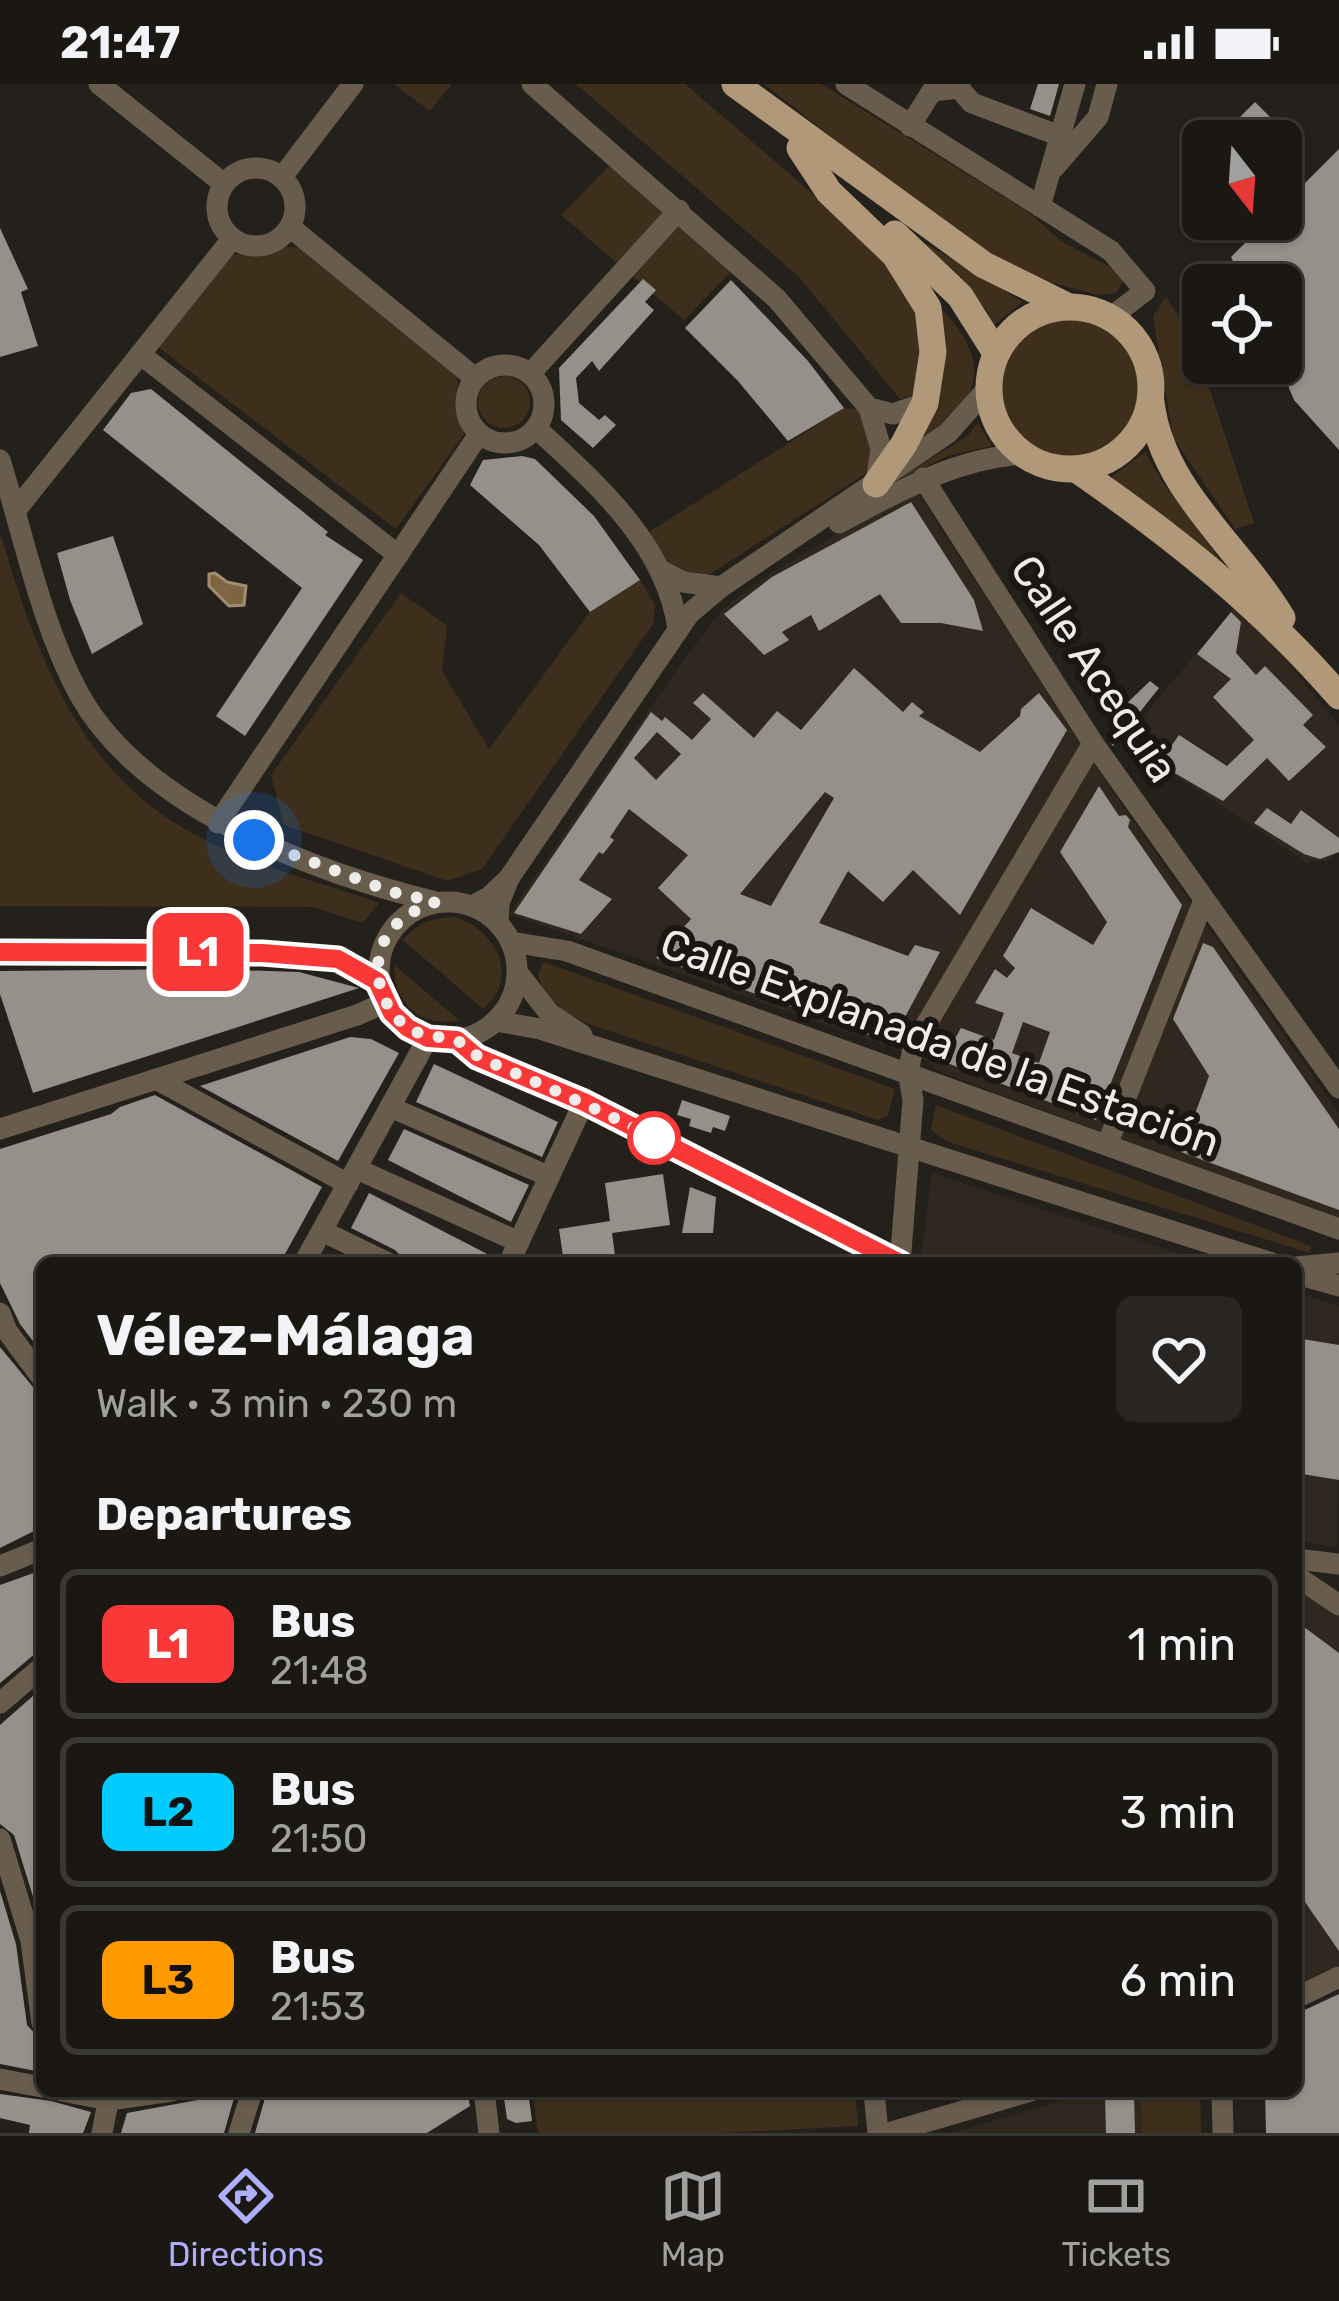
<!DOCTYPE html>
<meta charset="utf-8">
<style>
body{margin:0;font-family:Rubik,sans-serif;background:#282522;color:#f1f3f6;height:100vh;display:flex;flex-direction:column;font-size:45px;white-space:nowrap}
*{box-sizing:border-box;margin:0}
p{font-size:39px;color:#a0a0a0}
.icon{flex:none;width:66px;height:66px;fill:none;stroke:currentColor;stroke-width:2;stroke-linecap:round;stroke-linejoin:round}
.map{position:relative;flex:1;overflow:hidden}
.sheet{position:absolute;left:36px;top:1173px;width:1266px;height:840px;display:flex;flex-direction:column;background:#1b1814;border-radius:18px;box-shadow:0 3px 9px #0004,0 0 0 3px #393734}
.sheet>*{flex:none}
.badge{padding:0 24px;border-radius:18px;font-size:42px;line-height:78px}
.needle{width:78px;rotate:163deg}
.controls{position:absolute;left:1182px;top:36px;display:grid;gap:24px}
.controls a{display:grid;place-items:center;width:120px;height:120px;border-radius:18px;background:#1b1814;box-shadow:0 3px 9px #0004,0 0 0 3px #393734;font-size:60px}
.you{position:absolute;width:60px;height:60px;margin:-30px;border:9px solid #fff;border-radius:50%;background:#1a73e8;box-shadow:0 0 0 18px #1a73e833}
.map>.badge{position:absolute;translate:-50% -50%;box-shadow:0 0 0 6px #fff}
h2{padding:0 60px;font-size:45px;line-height:108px}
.round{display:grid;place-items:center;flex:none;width:126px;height:126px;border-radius:18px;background:#282522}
.head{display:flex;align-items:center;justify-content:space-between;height:204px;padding:0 60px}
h1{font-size:57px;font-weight:700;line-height:90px}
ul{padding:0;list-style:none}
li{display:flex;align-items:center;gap:36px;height:150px;margin:0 24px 18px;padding:0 36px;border:6px solid #393734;border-radius:18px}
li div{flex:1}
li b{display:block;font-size:45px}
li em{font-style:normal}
li .badge{min-width:132px;font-weight:700;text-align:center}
.status{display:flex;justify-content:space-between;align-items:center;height:84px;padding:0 60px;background:#1b1814;direction:ltr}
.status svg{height:33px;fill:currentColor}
.tab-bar{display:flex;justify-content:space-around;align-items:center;height:168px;border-top:3px solid #393734;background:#1b1814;font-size:33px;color:#a0a0a0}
.tab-bar a{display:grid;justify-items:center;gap:6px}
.tab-bar .selected{color:#afaefa}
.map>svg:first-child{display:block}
.built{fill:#30281e}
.green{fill:#3e2f1c}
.water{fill:#7f6441;stroke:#a08d73;stroke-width:3}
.building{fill:#95908a;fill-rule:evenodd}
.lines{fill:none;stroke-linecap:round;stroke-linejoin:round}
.minor{stroke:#685d4d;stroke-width:21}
.major{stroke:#b19879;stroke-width:27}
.line-casing{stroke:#fff;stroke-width:27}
.line{stroke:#fa3837;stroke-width:18}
.walk{stroke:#eeece8;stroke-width:12;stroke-dasharray:0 21.6}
.stop-dot{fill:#fff;stroke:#fa3837;stroke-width:6}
.labels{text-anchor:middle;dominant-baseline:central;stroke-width:12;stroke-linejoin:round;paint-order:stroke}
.street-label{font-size:42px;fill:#eeece8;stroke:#1a1712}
</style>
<div class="status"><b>21:47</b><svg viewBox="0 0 49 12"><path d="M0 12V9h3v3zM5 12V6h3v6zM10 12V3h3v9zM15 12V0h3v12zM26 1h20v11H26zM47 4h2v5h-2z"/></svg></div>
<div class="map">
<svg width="1339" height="2049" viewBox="0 0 1339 2049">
<rect width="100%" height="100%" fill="#24201b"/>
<g class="built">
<path d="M914,403L1105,697L1339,1029V1137L938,987L924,975L509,830L682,578L722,526L754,500Z"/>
<path d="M1239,519L1339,641V768L1326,777L1305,778L1123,656Z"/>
<path d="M932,1089L1208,1179H920Z"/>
<path d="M1296,1208L1339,1222L1337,1464L1296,1456Z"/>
<path d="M1296,1501L1339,1532V1881L1296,1906Z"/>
<path d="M1094,2007H1141L1142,2049H952Z"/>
</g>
<g class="green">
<path d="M394,0H452L430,27Z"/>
<path d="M576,0H685L892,178L918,218L921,308L900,315L798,192Z"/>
<path d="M764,0H821L1027,127L1061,157L1116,186L1123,197L1116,209L1098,211L1015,189L948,144Z"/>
<path d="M614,77L735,184L684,236L561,131Z"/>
<path d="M925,159L1023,218L994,241L986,225Z"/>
<path d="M287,163H303L457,293L464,350L396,445L157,262L230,171Z"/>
<path d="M1166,213L1192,253L1254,439L1235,445L1173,353L1153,232Z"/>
<path d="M937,220C993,277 986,317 917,358C949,313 948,271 937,220Z"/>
<circle cx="1070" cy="304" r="68"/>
<circle cx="504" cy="318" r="26"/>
<path d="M844,324L858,325L873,349L870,387L704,494L674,489L649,448Z"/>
<path d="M978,339L992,362L948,372L891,399L966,353Z"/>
<path d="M1145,368L1163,399L1225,482L1115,398L1113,392Z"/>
<path d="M0,448C33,561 75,681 183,744C243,779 315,797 380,819L362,839L313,823L0,822Z"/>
<path d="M640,496L655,521L653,540L482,785L448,797L284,741L271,691L401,509L447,542L442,587L489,665L590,528Z"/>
<path d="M455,833C496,846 521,894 483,925L403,856C418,838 432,834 455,833Z"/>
<path d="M544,878L895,1005L888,1031L878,1036L583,938C562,926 543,915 538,890Z"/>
<path d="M394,881L460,937C420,943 394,921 394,881Z"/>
<path d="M936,1021L1311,1162L1310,1169L948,1058L931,1046Z"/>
<path d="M532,2007H855L858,2042L723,2049H538Z"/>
<path d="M1141,2007H1200L1201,2049H1142Z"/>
</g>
<path class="water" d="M215,489L227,498L246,502L244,521L229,522L209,502V490Z"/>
<g class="building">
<path d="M1038,0H1059L1050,32L1030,25Z"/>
<path d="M1255,18L1270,33L1248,56L1232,41Z"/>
<path d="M1339,65V366L1294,316L1281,285V201H1244L1231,173L1269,135H1281V123Z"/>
<path d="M0,144L28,205L21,208L38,262L0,273Z"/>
<path d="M643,195L656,206L645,218L654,226L599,287L592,277L576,294L579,319L599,336L605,331L616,341L593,364L561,336L559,284Z"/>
<path d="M731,196L808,277L844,324L788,357L738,297L685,244Z"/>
<path d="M151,305L328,448L325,451L363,476L245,652L216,632L302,504L103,346L131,309Z"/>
<path d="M522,372L535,375L594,432L640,496L590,528L539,461L470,401L483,376Z"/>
<path d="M911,418L974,516L983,547L941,539H901L880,510L819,547L811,531L782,548L789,556L764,571L724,530L772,493Z"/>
<path d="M113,452L143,540L92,570L70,516L57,469Z"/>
<path d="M1231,528L1241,538L1236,569L1256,591L1265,582L1313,631L1303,641L1326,663L1289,697L1267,674L1223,717L1159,680L1179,651L1227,682L1254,656L1213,613L1231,595L1197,570Z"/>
<path d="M854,584L903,628L912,618L924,628L919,632L980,668L1020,632L1021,625L1039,609L1067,646L960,831L913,786L883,818L848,787L819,839L908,872L915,861L940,868L891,959L656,874L691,835L658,804L688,771L629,725L610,753L614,756L603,770L599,768L579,796L612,815L581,850L514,829L651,628L662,637L665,633L692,656L711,635L693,619L703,609L754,654L777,627L801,646ZM657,648L681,670L656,696L634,674ZM825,708L834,714L771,822L740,810Z"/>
<path d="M1150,597L1159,604L1113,662L1110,658L1123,623Z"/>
<path d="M1099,702L1119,732L1126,731L1130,736L1128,743L1182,821L1096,1036L942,977L961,944L994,956L1004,929L975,919L995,885L1007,894L1015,884L1003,872L1031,824L1093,861L1107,838L1060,768ZM1023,938L1050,948L1039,979L1012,969Z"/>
<path d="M1267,724L1291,740L1301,726L1339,754V768L1320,775L1304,770L1254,739Z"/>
<path d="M1203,859L1213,863L1339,1045V1126L1181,1068L1209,992L1173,935Z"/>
<path d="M203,885L299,888L359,904L33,1009L0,910V887Z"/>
<path d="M350,953L371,955L399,969L338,1077L200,1002Z"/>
<path d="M434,980L558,1038L542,1073L416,1018Z"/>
<path d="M155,1011L322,1103L280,1179H42V1269L20,1240L0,1199V1065L111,1030L120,1023Z"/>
<path d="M682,1016L730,1032L725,1047L713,1043L711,1049L689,1042L691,1035L677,1031Z"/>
<path d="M404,1045L529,1101L511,1138L388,1076Z"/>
<path d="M663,1090L670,1141L612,1149L616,1179H564L559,1145L610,1137L605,1099Z"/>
<path d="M690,1103L716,1113L713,1149H682Z"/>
<path d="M369,1109L495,1174L494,1179H412L402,1173L395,1166L351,1144Z"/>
<path d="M1296,1254L1339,1261V1396L1296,1389Z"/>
<path d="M0,1263L42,1314V1443L0,1464Z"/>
<path d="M42,1486V1564L0,1599V1501Z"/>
<path d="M1296,1537L1339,1569V1867L1296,1805Z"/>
<path d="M42,1604V1842L14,1751L0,1740V1641Z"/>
<path d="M0,1807L16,1860L27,1941L38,1953L41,1988L0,1980Z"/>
<path d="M1339,1910V2049H1266L1265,2007H1296V1930Z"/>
<path d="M267,2007H467L470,2022L427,2049H255Z"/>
<path d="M503,2007H528L532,2037L516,2039L507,2035Z"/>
<path d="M0,2010L51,2017L91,2028L90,2031L83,2049H29L30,2041L0,2034Z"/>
<path d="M1134,2010L1135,2049H1106L1105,2011Z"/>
<path d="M225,2011L234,2014L224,2049H121L127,2029Z"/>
</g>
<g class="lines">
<g class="minor">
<path d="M99,0L224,100"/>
<path d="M532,0L777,215L869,324L881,365L876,399"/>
<path d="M846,0L1111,167L1145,207L1111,233"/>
<path d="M959,4L972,19L1060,52"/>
<path d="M910,42L932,7L959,4L960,0"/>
<path d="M1054,84L1098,33L1107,0"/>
<circle cx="256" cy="123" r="39"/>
<path d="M282,93L353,0"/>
<path d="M1040,123L1075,0"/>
<path d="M290,143L475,294"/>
<path d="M140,270L398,471"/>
<circle cx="505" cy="320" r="39"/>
<path d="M530,290L679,126"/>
<path d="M869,324L893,330L925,319"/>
<path d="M536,344C597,400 666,460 678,545"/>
<path d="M0,376C24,453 41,540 79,610C142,724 316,789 436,818"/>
<path d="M923,394L1093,659L1339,1004"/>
<path d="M16,426L232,155"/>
<path d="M839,439C899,407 954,375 1023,370"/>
<path d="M664,488L683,498L721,503"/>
<path d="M218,739L479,350"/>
<path d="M509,794L689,530L721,503L948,349L988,304"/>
<circle cx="448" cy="887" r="69"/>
<path d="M472,822L489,813L509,794L499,819L498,839"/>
<path d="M511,858L567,867L1339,1145"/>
<path d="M0,868L312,871L338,875L377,897"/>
<path d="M518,889L549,929L582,951"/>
<path d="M496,937L540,945L1272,1179"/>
<path d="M457,956L477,973L584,1018L900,1177"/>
<path d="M156,995L348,1100"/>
<path d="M390,1023L548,1092"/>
<path d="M0,1045L357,931L387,918"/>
<path d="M1107,1061L1204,816"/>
<path d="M357,1085L519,1158"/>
<path d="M322,1147L388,1179"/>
<path d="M304,1179L428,954"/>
<path d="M509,1179L584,1018"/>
<path d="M900,1179L913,1016L908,987L914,961L1093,659"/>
<path d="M1296,1183L1339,1179"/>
<path d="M1296,1190L1339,1202"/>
<path d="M0,1229L7,1247L42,1294"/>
<path d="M1296,1475L1339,1480"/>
<path d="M0,1482L42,1465"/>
<path d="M1296,1492L1339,1521"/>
<path d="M0,1619L42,1583"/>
<path d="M0,1755L31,1857L42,1939"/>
<path d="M1296,1914L1339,1893"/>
<path d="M0,1995L42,2003"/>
<path d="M62,2007L109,2016L172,2007"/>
<path d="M484,2007L489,2049"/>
<path d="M874,2007L878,2049"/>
<path d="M1222,2007L1223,2049"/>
<path d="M102,2049L110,2007"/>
<path d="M239,2049L252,2007"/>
<path d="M888,2049L1031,2007"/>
</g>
<g class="major">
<path d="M735,0L984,181L1067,222"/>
<path d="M800,64L829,108L895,171L928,224L933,268L925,319L904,360L876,400"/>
<path d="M895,150L960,212L996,269"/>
<circle cx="1070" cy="304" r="81"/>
<path d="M1151,318C1161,405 1239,462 1282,534"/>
<path d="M1076,385C1173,452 1262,523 1339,612"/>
</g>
</g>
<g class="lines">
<g class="line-casing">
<path id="line" d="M0,868L262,869L338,875L377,897L392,929L408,944L428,954L457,956L477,973L584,1018L900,1179"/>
</g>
<use href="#line" class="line"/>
<path class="walk" d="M254,756L392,808L436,818C409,827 384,843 379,873C375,898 384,923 403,940C420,954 435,951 455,956C465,959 474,972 485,976C542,1001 599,1025 654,1054"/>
</g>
<circle class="stop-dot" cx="654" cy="1054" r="24"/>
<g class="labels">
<g class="street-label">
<text transform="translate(1094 585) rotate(56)">Calle Acequia</text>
<text transform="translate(940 959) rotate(20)">Calle Explanada de la Estación</text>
</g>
</g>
</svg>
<div class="controls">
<a><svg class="needle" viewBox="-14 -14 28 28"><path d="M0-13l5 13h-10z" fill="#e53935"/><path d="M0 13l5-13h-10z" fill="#a0a0a0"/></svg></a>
<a><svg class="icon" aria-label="locate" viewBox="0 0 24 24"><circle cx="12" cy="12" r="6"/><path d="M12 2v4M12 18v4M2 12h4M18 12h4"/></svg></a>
</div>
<div class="you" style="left:254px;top:756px"></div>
<b class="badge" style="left:198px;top:868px;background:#fa3837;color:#fff">L1</b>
<section class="sheet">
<div class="head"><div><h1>Vélez-Málaga</h1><p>Walk · 3 min · 230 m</p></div><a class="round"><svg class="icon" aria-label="heart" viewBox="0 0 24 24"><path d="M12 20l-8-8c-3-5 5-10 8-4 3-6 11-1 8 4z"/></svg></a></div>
<h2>Departures</h2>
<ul>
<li><span class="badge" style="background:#fa3837;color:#fff">L1</span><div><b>Bus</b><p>21:48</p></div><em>1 min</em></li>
<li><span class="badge" style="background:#0cf;color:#111">L2</span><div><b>Bus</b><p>21:50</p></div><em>3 min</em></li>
<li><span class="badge" style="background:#f90;color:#111">L3</span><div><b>Bus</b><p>21:53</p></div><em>6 min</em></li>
</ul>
</section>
</div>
<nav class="tab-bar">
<a class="selected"><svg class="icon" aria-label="directions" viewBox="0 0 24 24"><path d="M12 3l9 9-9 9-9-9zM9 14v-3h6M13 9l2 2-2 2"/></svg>Directions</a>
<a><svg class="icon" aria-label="map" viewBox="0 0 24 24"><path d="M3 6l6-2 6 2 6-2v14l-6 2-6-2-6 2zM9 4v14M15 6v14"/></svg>Map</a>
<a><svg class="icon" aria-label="tickets" viewBox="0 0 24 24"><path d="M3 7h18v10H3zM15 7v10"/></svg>Tickets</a>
</nav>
